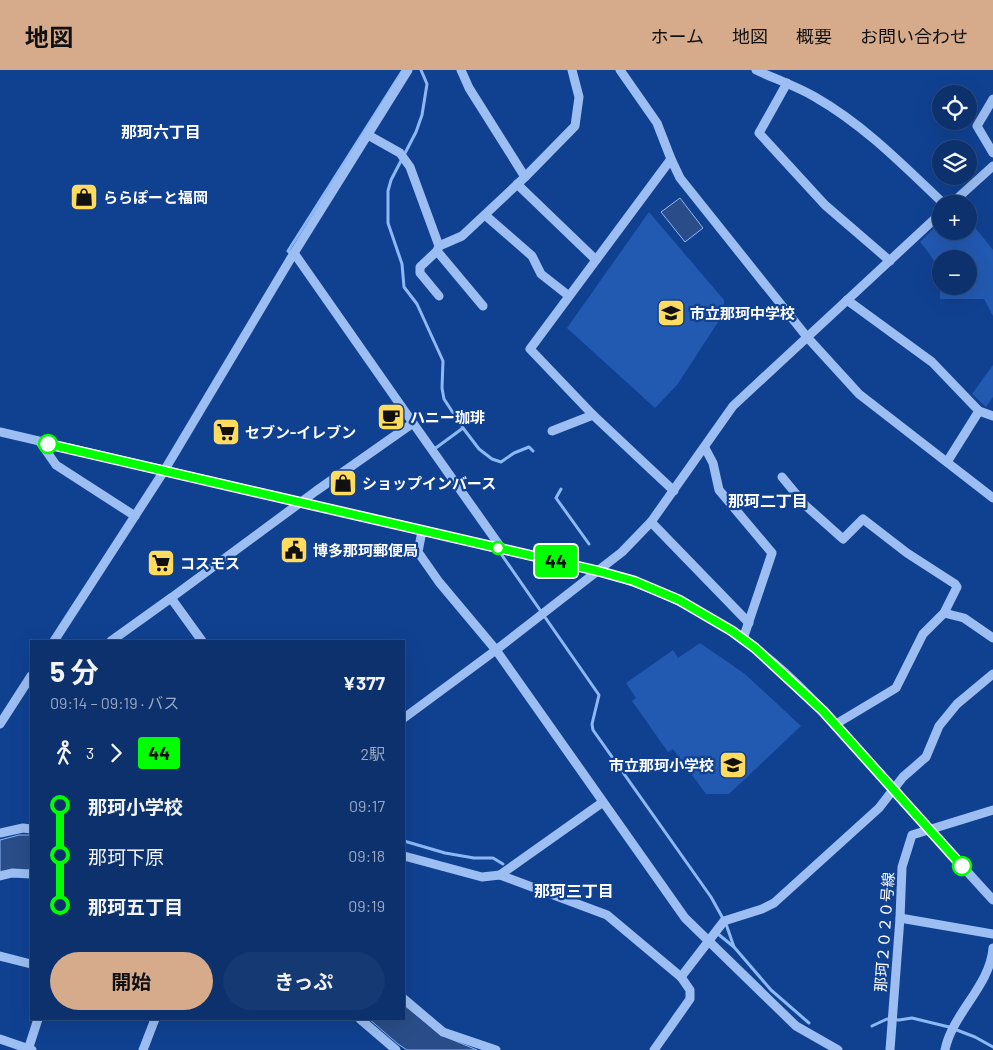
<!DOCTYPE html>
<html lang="ja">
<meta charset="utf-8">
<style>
body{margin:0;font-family:Barlow,"Noto Sans JP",sans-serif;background:#153972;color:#f1f3f6;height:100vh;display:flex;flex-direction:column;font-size:19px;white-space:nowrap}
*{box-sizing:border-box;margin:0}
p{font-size:16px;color:#9aa9c2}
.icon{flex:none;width:28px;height:28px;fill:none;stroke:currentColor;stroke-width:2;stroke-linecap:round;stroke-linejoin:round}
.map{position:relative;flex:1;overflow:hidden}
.sheet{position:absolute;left:30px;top:570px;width:375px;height:380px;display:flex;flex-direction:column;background:#0c316d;border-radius:0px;box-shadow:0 5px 20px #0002,0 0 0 1px #2c4c80}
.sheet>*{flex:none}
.badge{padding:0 10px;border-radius:4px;font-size:18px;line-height:32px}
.fabs{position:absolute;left:932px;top:15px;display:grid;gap:10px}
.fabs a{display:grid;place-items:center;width:45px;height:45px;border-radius:50%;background:#0c316d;box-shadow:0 5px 20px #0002,0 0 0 1px #2c4c80;font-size:25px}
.map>.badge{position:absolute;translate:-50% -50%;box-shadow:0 0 0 2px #fff}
.legs{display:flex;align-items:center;gap:8px;height:55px;padding:0 20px;font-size:16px}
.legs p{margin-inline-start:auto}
.overview{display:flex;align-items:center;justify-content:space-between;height:85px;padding:0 20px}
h1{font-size:28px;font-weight:700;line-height:38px}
.action{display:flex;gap:10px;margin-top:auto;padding:10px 20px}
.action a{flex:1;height:58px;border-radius:30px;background:#d6ab8b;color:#111;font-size:20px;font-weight:700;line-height:58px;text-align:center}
.action a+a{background:#153972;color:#f1f3f6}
ul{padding:0 20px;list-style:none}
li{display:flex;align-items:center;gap:18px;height:50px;font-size:19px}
li i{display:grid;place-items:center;width:8px;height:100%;margin:0 6px;background:currentColor}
li i::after{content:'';width:12px;height:12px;margin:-6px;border:4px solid;border-radius:50%;background:#0c316d}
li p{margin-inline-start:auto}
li:first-child i{background:linear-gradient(#0000 50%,currentColor 0)}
li:last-child i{background:linear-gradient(currentColor 50%,#0000 0)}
header{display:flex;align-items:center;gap:30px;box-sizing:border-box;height:70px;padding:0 25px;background:#d6ab8b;color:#111}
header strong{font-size:24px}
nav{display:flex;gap:28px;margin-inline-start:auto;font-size:18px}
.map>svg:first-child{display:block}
.green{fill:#2259b1;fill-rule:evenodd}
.water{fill:#2a4d89;stroke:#8db8f6}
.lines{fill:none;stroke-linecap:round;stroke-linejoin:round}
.stream{stroke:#8db8f6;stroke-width:3}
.minor{stroke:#9cbef3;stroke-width:9}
.line-1-casing{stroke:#fff;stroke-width:11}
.line-1{stroke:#0f0;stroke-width:8}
.stop-1-dot{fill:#fff;stroke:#0f0;stroke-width:2.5}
.labels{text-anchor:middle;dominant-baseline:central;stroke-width:4.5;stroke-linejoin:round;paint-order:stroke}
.poi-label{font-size:15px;font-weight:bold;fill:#fff;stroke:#104191;text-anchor:start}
.street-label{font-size:15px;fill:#fff;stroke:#104191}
.neighbourhood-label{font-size:16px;font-weight:bold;fill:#fff;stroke:#104191}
</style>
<header>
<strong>地図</strong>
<nav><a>ホーム</a><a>地図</a><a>概要</a><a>お問い合わせ</a></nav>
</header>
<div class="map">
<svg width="993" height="980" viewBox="0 0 993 980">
<rect width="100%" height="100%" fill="#104191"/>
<g class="green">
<path d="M649,142L724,230V243L677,315L655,338L567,258Z"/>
<path d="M969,150L993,180V246L984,229H940C940,201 938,193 920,172L941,151V161H969ZM941,189H969V216H941Z"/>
<path d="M993,295V327L986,337L972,324Z"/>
<path d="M700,573L745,604L801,656L729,724H706L673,679L668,682L632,631L636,628L626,613L673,580L678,588Z"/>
</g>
<g class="water">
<path d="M680,128L703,158L685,172L661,142Z"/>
<path d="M19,765H31V800L0,803V770Z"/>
<path d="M404,935L441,965L477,980H407L398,974L369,949H404Z"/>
</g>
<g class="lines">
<g class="stream">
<path d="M421,0L427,14L422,45L416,62L391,110L388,121V153L402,194L404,217L417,234L443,291L442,318L444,329L463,358L479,379L492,389L501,392L514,383L529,377L533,381"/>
<path d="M292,185L288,181L403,0"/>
<path d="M433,380L463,358"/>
<path d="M561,419L556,428L589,474"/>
<path d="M499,481L599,625L592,654L593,660L711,827L726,854L734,877"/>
<path d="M404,771L445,783L474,788H493L503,794"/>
<path d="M718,864L734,877L771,920L809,953"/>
<path d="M872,956L887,949L899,950L912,948L949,957L975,967L993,977"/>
</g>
<g class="minor">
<path d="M620,0L657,53L671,89L680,108L807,267L859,324L993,428"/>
<path d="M756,0C775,9 796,16 815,27C864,55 903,95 944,134"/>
<path d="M787,13L759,63L825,135L890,191"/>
<path d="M993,29L977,56L993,83"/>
<path d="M368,65L400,83L410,97L439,176L462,166L525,107L469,18L461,0"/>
<path d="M525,107L575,56L579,27L572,0"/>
<path d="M517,114L596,190"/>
<path d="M951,134L993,96"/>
<path d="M485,145L532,186L541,204L569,226"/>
<path d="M439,176L437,181L483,236"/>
<path d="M437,181L420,197V203L439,226"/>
<path d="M847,230L932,292L979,341L947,392"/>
<path d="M979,341L993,346"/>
<path d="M593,345L530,279L671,89"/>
<path d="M413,353L502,479"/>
<path d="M552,361L593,345L674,421"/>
<path d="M0,362L598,501C656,517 706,541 754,577C797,609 833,651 869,692C910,738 951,784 993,830"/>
<path d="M40,372L56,395L135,446"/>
<path d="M705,378L713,393L719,420L772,483L743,569"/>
<path d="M782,407L806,436L843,469L863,449L907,483L955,514L957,517L944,543L923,564L896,618L836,654"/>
<path d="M651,452L749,553"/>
<path d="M422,461L418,482L439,512L496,580L685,848L796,956L838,980"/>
<path d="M171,528L316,421L413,353L294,183"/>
<path d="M944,543L964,548L993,568"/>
<path d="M54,571L164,401L294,183L408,0"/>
<path d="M111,571L171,528L202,571"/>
<path d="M404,648L496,580L622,482L651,452L733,336L941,143"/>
<path d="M0,654L31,606"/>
<path d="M0,763L23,758L31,759"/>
<path d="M404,786L482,807L500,805L607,845L681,907"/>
<path d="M500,805L603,732"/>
<path d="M0,806L12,803L31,804"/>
<path d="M900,848L993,864"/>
<path d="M0,886L31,894"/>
<path d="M404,929L443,962L496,980"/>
<path d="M360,949L396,980"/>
<path d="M0,969L32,980"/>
<path d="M28,980L38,949"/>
<path d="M143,980L155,949"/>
<path d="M654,980L690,929V920L681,907L724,851L762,839L774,833L879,738L903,707L926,687L939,656L957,634L993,604"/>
<path d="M890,980L900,848L902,797L912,765L993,740"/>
<path d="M945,980C952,944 990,916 993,878"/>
</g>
</g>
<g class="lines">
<g class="line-1-casing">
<path id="line-1" d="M48,374L598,501L634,511L679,530L732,561L755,578L823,641L962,796"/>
</g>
<use href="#line-1" class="line-1"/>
</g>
<defs>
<g id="shop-square" transform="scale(1.4375)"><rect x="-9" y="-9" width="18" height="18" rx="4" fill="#ffdb5e" stroke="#104191"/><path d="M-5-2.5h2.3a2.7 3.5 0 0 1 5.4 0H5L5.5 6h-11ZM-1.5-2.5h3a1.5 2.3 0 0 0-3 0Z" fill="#111"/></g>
<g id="school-square" transform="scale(1.4375)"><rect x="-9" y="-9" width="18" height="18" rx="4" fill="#ffdb5e" stroke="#104191"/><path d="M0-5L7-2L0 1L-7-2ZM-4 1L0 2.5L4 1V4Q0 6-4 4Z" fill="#111"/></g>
<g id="cafe-square" transform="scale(1.4375)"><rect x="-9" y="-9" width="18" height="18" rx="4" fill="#ffdb5e" stroke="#104191"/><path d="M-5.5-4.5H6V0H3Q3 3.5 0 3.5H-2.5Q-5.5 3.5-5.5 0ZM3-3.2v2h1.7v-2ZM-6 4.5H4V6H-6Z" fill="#111"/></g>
<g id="supermarket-square" transform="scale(1.4375)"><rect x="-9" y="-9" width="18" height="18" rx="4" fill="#ffdb5e" stroke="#104191"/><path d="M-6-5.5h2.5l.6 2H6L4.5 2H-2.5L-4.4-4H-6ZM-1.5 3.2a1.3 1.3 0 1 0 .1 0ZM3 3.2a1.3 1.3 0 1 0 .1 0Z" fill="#111"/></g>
<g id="civic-square" transform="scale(1.4375)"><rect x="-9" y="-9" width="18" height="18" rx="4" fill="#ffdb5e" stroke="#104191"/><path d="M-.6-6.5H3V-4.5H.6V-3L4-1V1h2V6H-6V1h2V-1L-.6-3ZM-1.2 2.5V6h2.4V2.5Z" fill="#111"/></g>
</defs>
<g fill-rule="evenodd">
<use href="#shop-square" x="84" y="127"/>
<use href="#school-square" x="671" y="243"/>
<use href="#cafe-square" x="391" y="347"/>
<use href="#supermarket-square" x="226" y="362"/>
<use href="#shop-square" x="343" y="413"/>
<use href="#civic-square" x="294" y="480"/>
<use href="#supermarket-square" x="161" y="493"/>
<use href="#school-square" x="733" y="695"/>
</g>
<g class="stop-1-dot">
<circle cx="48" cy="374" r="9"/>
<circle cx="498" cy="478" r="6"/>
<circle cx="962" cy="796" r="9"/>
</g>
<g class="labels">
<g class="poi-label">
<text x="103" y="127">ららぽーと福岡</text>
<text x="690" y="243">市立那珂中学校</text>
<text x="410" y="347">ハニー珈琲</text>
<text x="245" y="362">セブン-イレブン</text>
<text x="362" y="413">ショップインバース</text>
<text x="313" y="480">博多那珂郵便局</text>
<text x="180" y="493">コスモス</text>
<text x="714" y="695" text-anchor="end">市立那珂小学校</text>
</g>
<g class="street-label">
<text transform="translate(884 862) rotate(-86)">那珂２０２０号線</text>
</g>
<g class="neighbourhood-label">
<text x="161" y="61">那珂六丁目</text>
<text x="768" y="430">那珂二丁目</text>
<text x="574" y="820">那珂三丁目</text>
</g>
</g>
</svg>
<div class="fabs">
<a><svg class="icon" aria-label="locate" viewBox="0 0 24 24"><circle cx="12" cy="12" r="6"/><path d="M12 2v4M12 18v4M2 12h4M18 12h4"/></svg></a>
<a><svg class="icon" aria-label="layers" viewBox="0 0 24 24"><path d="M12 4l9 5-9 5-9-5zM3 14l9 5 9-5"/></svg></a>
<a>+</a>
<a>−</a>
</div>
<b class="badge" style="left:556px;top:491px;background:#0f0;color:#111">44</b>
<section class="sheet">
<div class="overview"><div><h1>5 分</h1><p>09:14 – 09:19 · バス</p></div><b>¥377</b></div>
<div class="legs"><svg class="icon" aria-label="walk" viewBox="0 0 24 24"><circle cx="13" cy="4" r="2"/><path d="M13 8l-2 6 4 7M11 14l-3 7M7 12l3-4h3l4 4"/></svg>3<svg class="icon" aria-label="forward" viewBox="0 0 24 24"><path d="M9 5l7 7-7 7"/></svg><b class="badge" style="background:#0f0;color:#111">44</b><p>2駅</p></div>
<ul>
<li><i style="color:#0f0"></i><b>那珂小学校</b><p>09:17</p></li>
<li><i style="color:#0f0"></i><span>那珂下原</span><p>09:18</p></li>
<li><i style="color:#0f0"></i><b>那珂五丁目</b><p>09:19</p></li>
</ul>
<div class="action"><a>開始</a><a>きっぷ</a></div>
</section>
</div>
